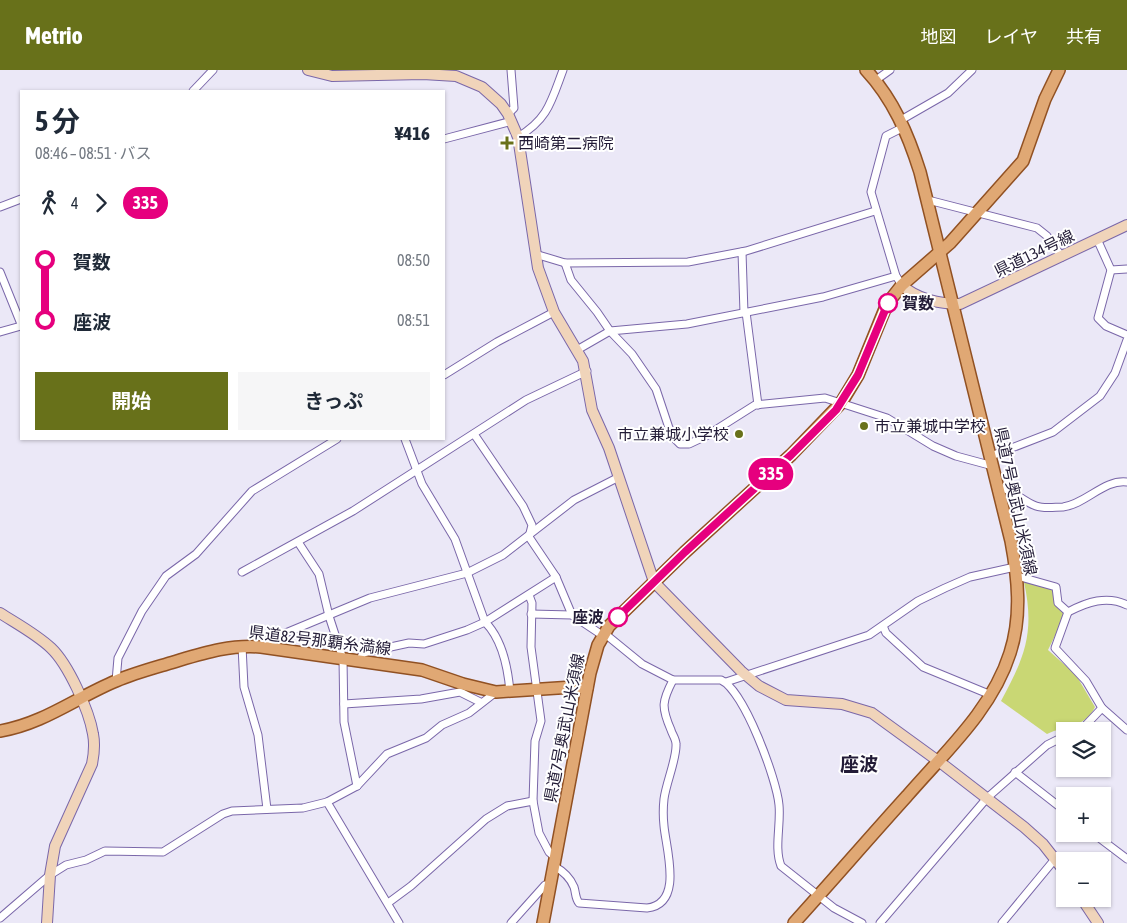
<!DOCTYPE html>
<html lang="ja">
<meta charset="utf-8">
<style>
body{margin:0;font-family:"Asap Condensed","Noto Sans JP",sans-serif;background:#f6f6f7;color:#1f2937;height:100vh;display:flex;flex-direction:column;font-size:19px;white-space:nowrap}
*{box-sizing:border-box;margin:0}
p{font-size:16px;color:#747a83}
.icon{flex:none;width:28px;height:28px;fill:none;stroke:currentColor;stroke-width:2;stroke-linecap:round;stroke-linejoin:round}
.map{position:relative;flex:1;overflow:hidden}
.details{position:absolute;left:20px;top:20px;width:425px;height:350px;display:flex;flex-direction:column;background:#fff;border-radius:0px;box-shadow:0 1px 4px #0004}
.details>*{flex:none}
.badge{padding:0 10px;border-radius:16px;font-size:18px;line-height:32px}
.fabs{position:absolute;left:1056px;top:652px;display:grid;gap:10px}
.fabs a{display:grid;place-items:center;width:55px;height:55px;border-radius:0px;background:#fff;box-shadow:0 1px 4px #0004;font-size:25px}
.map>.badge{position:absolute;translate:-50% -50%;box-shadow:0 0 0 2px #fff}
.legs{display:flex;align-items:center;gap:8px;height:55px;padding:0 15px;font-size:16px}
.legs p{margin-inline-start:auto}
.head{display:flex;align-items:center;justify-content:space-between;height:85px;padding:0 15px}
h1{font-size:28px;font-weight:700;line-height:38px}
.action{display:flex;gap:10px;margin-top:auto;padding:10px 15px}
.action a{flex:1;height:58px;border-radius:0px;background:#68711a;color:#fff;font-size:20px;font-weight:700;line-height:58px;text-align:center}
.action a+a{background:#f6f6f7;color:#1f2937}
ul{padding:0 15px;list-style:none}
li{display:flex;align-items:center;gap:18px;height:60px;font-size:19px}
li i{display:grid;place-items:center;width:8px;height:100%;margin:0 6px;background:currentColor}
li i::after{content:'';width:12px;height:12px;margin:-6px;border:4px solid;border-radius:50%;background:#fff}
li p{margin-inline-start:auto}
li:first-child i{background:linear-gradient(#0000 50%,currentColor 0)}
li:last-child i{background:linear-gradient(currentColor 50%,#0000 0)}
header{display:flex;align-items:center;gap:30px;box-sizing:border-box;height:70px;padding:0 25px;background:#68711a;color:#fff}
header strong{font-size:24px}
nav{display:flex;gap:28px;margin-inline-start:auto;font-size:18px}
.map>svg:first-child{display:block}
.green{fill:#c9d774}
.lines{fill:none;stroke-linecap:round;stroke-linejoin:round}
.street-casing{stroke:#7a67a9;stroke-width:9}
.secondary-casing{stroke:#7a67a9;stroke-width:12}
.primary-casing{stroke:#915123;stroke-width:14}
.street{stroke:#fff;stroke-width:7}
.secondary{stroke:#f0d4ba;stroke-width:10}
.primary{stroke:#e0a874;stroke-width:11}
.line-1-casing{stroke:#fff;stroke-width:11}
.line-1{stroke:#e6007e;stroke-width:8}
.poi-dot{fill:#68711a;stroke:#fff;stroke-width:2}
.stop-1-dot{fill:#fff;stroke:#e6007e;stroke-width:2.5}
.labels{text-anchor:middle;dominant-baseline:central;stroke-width:4;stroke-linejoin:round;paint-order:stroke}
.poi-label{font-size:16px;fill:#231c37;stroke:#fff;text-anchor:start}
.street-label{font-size:16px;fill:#231c37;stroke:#fff}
.stop-label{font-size:16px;font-weight:bold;fill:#231c37;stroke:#fff;text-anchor:start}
.quarter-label{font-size:19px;font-weight:bold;fill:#231c37;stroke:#fff}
</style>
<header>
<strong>Metrio</strong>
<nav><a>地図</a><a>レイヤ</a><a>共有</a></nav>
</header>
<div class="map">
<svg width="1127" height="853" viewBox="0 0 1127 853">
<rect width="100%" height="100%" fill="#ebe8f7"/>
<path class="green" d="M1024,512L1054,519L1058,538L1066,543L1048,580L1076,605L1095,637C1085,658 1066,655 1047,664L1001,631C1025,587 1035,562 1024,512Z"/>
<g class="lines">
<g class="street-casing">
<g id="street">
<path d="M876,10L890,0"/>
<path d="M193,21L213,0"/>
<path d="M508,44L514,38L511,0"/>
<path d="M901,50L948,23L972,0"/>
<path d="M518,67C548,49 551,32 563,0"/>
<path d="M444,69L512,51"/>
<path d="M928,130L1037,158L1047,166L1062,187"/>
<path d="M0,137L21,129"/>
<path d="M1097,169L1111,200L1098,248L1106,256L1127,265"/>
<path d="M742,182L744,243"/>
<path d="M535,184L565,193L688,192L746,181L875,141"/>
<path d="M565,193L571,210L597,242L610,261L632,284L656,319L669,358L675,369L680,374H689L706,366L755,335L825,328L887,348L933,376L956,386L993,396"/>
<path d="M1111,200L1127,199"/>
<path d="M0,202L21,254"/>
<path d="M902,215L896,206L871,122L886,66L904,57"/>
<path d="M746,242L758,335"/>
<path d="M0,262L21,256"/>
<path d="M577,280L610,261L687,254L823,227L896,206"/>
<path d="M444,305L497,272L554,242"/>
<path d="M474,364L523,436L532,455L529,467"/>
<path d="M405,369L422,414L455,469L485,552C503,570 508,598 510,622"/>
<path d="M991,386L1053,362L1100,326L1115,303L1127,270"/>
<path d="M998,417C1013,419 1022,431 1036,436C1044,439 1055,437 1063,437C1086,434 1104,409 1127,412"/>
<path d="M529,467L556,507L572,545"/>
<path d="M298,472L319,504L329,546L343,589L344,652L357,716"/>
<path d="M242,502L353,441L526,330L587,301"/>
<path d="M1017,506L1056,517L1058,533L1068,542C1087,532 1107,525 1127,535"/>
<path d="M529,525L532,533L531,577L541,651L535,671L533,731L539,763L549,782L556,788"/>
<path d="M1068,542L1055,578L1086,611L1102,638"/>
<path d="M531,544L572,545L602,565"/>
<path d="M883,556L886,563L923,597L991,625"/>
<path d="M604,563L642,594L673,610H721C744,620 777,710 779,735C781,755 774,778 781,796L834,838L862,853"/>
<path d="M242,576L244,617L258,665L267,739"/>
<path d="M261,577L264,572L370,528L467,503L503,485L574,430L619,407"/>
<path d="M359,591L363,583L409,573L424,574L467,560L485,552L556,507"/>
<path d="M116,611L118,588L142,541L166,506L196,484L252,421L337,369"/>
<path d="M726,612L869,565L918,531L945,518L970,507L1015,497"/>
<path d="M344,634L421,629L460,622L480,632"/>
<path d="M1076,661L1083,658L1102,638L1127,660"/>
<path d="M1015,702L1065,741"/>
<path d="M327,732L399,853"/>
<path d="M1094,764L1127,789"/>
<path d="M554,796C563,801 570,807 574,817C576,823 575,828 579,833L647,838C684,834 666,779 664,756C663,747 663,738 664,729C666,713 677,688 676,674C676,669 672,664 671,660C661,637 662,631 673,610"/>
<path d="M388,833L411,816L486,749L507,736L533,731"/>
<path d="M0,848L50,805L66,795L86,790L105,781L163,782L223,744L232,741L303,738L327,732L357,716L387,684L426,668L442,655L469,643L496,622"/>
<path d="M511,853L545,815L550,816"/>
<path d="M880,853L987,728L1047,675L1065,666"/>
<path d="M1002,853L1055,789"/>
</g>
</g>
<g class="secondary-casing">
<g id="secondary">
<path d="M308,0L332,6L423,4L456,6L482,17L501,34L508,44L518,67L538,198L554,242L583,291L592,340L609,378L654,512L741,601L759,616L786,630L842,634L872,643L945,696L1024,757L1043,774L1065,802"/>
<path d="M902,215C916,229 940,234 960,234L1127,155"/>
<path d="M0,543C17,554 36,564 51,578C68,594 89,640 93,664C95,674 94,684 92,694L55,776L50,805L47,853"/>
<path d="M1082,829L1098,853"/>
</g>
</g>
<g class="primary-casing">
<g id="primary">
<path d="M0,661C43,654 77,627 116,611C132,604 150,599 167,594C198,585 228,574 261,577L422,600L463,614L496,622L573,617L587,618"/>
<path d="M543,853L590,603L598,575L609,556L685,482L791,385L841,333L858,305L887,234L902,215L950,173L1023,91L1045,29L1059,0"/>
<path d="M794,853C832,811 869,768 907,726C945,682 992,640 1010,583C1022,546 1018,508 1011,471L920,102C908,64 893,29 866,0"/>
</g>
</g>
<use href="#street" class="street"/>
<use href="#secondary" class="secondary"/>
<use href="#primary" class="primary"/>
</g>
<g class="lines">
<g class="line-1-casing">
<path id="line-1" d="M618,547L685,482L791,385L836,340L858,305L888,233"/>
</g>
<use href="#line-1" class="line-1"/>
</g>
<g class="poi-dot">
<path d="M504.5 65.5h5v5h5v5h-5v5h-5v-5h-5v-5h5z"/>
<circle cx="864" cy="356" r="5"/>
<circle cx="739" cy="364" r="5"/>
</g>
<g class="stop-1-dot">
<circle cx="888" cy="233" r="9"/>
<circle cx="618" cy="547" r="9"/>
</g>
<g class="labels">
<g class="poi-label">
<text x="518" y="73">西崎第二病院</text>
<text x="874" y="356">市立兼城中学校</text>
<text x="729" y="364" text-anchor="end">市立兼城小学校</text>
</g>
<g class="street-label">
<text transform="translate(1034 183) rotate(-26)">県道134号線</text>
<text transform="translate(1016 431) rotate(78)">県道7号奥武山米須線</text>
<text transform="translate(320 570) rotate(7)">県道82号那覇糸満線</text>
<text transform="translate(564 658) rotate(-79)">県道7号奥武山米須線</text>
</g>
<g class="stop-label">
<text x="902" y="233">賀数</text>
<text x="604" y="547" text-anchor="end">座波</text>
</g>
<g class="quarter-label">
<text x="859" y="694">座波</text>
</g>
</g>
</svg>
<div class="fabs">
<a><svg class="icon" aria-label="layers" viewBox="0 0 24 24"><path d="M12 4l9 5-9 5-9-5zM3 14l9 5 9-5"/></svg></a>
<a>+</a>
<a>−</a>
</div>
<b class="badge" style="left:771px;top:404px;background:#e6007e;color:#fff">335</b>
<section class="details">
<div class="head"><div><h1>5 分</h1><p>08:46 – 08:51 · バス</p></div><b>¥416</b></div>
<div class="legs"><svg class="icon" aria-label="walk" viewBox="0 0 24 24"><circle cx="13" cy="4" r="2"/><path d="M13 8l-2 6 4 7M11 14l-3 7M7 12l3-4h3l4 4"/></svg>4<svg class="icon" aria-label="forward" viewBox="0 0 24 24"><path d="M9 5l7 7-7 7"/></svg><b class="badge" style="background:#e6007e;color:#fff">335</b></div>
<ul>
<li><i style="color:#e6007e"></i><b>賀数</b><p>08:50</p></li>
<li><i style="color:#e6007e"></i><b>座波</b><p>08:51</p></li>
</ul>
<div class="action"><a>開始</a><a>きっぷ</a></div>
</section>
</div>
